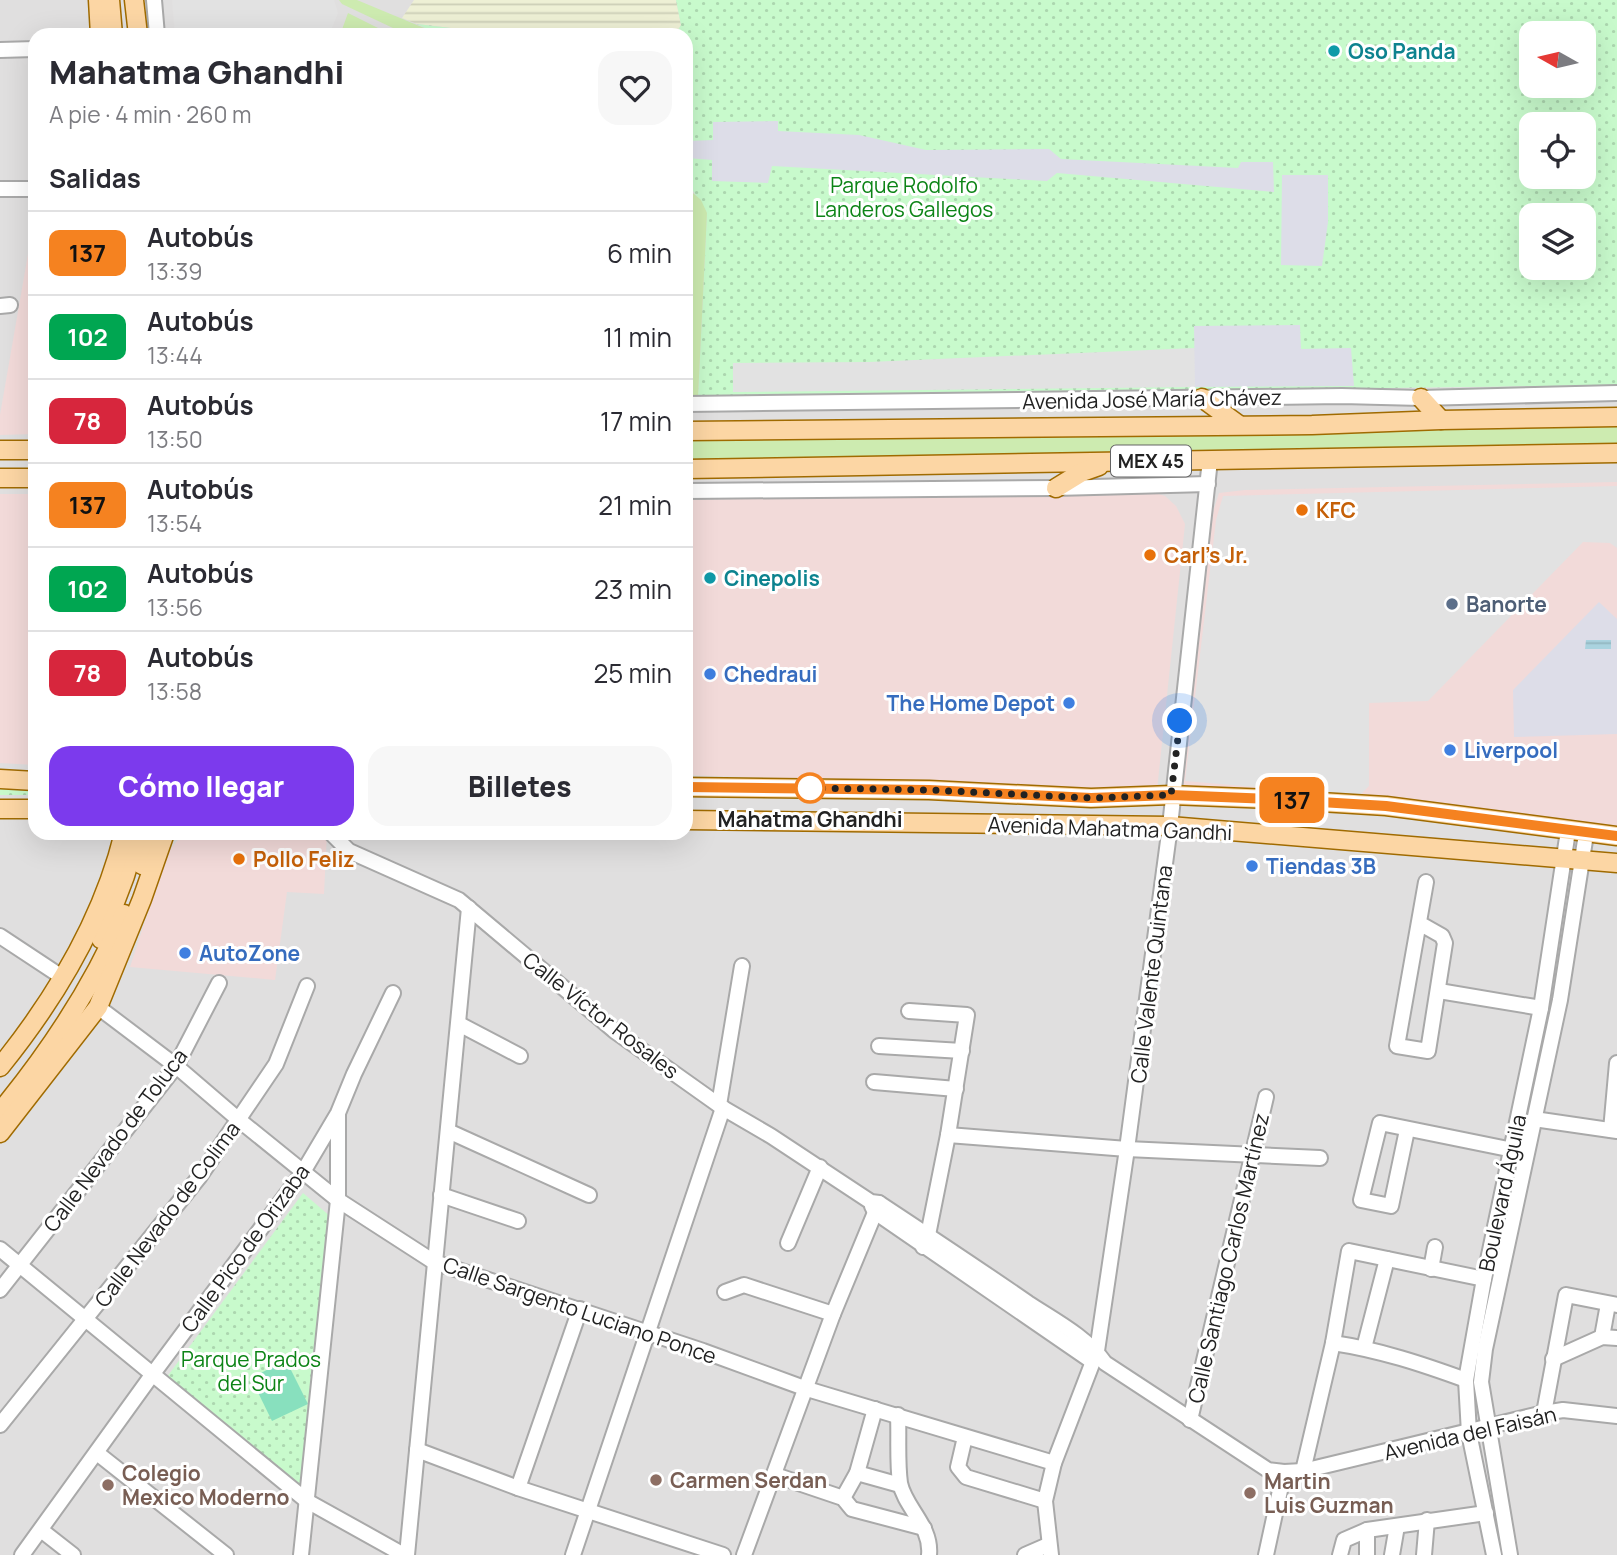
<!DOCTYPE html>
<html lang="es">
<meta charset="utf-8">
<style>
body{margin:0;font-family:Manrope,sans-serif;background:#f7f7f7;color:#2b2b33;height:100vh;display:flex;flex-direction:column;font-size:26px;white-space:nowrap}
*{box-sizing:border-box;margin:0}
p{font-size:23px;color:#7c7c81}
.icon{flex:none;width:38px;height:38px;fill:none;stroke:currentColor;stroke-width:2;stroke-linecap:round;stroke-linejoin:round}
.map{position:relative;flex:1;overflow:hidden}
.details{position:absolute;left:28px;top:28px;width:665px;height:812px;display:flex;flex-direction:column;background:#fff;border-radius:21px;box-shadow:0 7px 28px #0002}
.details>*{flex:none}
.badge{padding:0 14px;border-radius:10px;font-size:24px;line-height:46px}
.needle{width:46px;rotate:278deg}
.buttons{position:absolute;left:1519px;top:21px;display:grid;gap:14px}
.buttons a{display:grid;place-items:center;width:77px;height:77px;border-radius:14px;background:#fff;box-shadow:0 7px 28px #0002;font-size:35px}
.you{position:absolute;width:35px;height:35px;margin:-18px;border:5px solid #fff;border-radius:50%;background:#1a73e8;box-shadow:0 0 0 10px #1a73e833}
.map>.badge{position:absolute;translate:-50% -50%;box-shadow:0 0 0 4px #fff}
h2{padding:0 21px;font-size:26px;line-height:63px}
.round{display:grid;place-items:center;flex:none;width:74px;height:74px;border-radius:21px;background:#f7f7f7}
.overview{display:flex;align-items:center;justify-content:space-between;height:119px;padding:0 21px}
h1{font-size:33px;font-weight:800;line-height:52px}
.action{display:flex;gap:14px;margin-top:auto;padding:14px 21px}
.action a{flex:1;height:80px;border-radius:21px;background:#7c3aed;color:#fff;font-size:28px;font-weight:800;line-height:80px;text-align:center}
.action a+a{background:#f7f7f7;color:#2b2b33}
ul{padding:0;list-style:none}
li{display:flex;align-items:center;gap:21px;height:84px;padding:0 21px;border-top:2px solid #e1e1e2}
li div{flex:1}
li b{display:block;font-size:26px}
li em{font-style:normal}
li .badge{min-width:77px;font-weight:700;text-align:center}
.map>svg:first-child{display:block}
.residential{fill:#e0dfdf;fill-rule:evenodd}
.commercial{fill:#f2dad9}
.farmland{fill:url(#farmland-rules)}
.park{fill:url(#park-dots);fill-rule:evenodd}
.garden{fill:#cdebb0}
.pitch{fill:#88e0be}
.parking{fill:#e2e2e2}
.plaza{fill:#dddde8}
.water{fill:url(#water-rules)}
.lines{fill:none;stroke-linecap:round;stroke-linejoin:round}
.minor-casing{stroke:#a9a9a9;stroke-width:18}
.major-casing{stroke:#a06b00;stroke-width:21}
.minor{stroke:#fff;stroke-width:14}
.major{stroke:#fcd6a4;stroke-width:18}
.line-casing{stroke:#fff;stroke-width:16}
.line{stroke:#f58220;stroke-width:10}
.walk{stroke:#222;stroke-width:7;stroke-dasharray:0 12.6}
.culture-dot{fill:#0f9aa8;stroke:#fff;stroke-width:2.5}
.food-dot{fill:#e8710a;stroke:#fff;stroke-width:2.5}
.service-dot{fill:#5c6f8a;stroke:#fff;stroke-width:2.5}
.shop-dot{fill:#3f7fe0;stroke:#fff;stroke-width:2.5}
.stop-dot{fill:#fff;stroke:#f58220;stroke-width:3.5}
.education-dot{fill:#8d6e63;stroke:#fff;stroke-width:2.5}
.labels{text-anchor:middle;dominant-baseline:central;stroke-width:6;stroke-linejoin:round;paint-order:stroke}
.shield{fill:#fff;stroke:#646464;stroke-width:2}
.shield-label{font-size:19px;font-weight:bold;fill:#222}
.culture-label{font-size:21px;font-weight:bold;fill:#0d838f;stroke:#fff;text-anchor:start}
.park-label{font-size:21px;fill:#0c8416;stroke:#fff}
.street-label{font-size:21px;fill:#222;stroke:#fff}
.food-label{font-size:21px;font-weight:bold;fill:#c56008;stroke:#fff;text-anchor:start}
.service-label{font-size:21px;font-weight:bold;fill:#4e5e75;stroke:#fff;text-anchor:start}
.shop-label{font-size:21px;font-weight:bold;fill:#366cbe;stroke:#fff;text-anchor:start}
.stop-label{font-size:21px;font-weight:bold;fill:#222;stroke:#fff}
.education-label{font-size:21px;font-weight:bold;fill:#785e54;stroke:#fff;text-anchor:start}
</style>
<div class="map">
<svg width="1617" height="1555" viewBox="0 0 1617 1555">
<defs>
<pattern id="farmland-rules" width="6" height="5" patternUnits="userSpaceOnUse" patternTransform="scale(1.75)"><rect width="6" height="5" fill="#eef0d5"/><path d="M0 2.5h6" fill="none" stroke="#ccceb7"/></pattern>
<pattern id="park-dots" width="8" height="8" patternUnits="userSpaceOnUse" patternTransform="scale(1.75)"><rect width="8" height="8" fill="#c8facc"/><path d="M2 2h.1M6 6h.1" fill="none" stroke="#acd6af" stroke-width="1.8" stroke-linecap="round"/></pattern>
<pattern id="water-rules" width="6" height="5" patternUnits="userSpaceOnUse" patternTransform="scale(1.75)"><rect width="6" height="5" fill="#aad3df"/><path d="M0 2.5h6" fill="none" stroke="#92b5bf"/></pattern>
</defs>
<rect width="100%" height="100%" fill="#f2efe9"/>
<path class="residential" d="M0,0H1617V1555H0ZM1531,33H1584V86H1531ZM35,35H686V833H35ZM1531,124H1584V177H1531ZM1531,215H1584V268H1531Z"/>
<g class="commercial">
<path d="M35,214V434L0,435V415Z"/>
<path d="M1617,482V833L1179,795L1206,565L1214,509L1219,493L1245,490Z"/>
<path d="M1150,491L1165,496L1176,506L1185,524L1157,790L686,775V500Z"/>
<path d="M0,494H35V765L0,763Z"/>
<path d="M183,833H327L324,894L287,892L275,980L130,967L167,854Z"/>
</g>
<path class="farmland" d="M414,0H676L681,25L675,35H511L417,24L402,18Z"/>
<g class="park">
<path d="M676,0H1617V385L698,397L707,213L693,191L686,187V35H675L681,25ZM1531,33H1584V86H1531ZM1531,124H1584V177H1531ZM1531,215H1584V268H1531Z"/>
<path d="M417,24L511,35H439Z"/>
<path d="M0,782L35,783V795H0Z"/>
<path d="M303,1193L331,1217L302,1495L164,1381Z"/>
</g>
<g class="garden">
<path d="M339,0H357L441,35H390L393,28L342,4Z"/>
<path d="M348,13L382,30L379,35H340Z"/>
<path d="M686,187L701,200L707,213L698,397H686Z"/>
<path d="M1617,421V449L686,461V434Z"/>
</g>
<path class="pitch" d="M286,1360L308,1404L272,1421L251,1378Z"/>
<g class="parking">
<path d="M172,0H334L338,13L329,35H175Z"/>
<path d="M1195,348V387L733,392V363L869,362Z"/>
<path d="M1617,486V548L1610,543L1583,542L1428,701L1369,703V786L1359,796L1185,781L1216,520L1223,496Z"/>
</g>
<g class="plaza">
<path d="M778,121V131L859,135L926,150L1049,149L1061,159L1238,168L1241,162H1273L1274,192L1057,173L1047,181L772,166L768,183L712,181V160L687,158V141L713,140V122Z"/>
<path d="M1282,175H1328V222L1322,266L1281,265Z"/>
<path d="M1300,325L1301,349L1351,348L1354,386L1195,387L1194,326Z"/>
<path d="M1599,602L1617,619V734L1514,737L1513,690Z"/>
</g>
<path class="water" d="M1586,640H1611V649H1585Z"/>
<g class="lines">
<g class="minor-casing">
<g id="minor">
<path d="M154,0L157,35"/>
<path d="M0,50L35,49"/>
<path d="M0,189H35"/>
<path d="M0,306L10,305"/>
<path d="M686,404L1342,396L1421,398L1617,393"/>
<path d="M686,491L1056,488L1208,484"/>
<path d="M331,833L349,851L459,900L616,1032L723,1108L771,1136L871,1202L879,1203C929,1236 979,1269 1028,1303C1054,1320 1087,1337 1105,1363L1268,1470L1284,1472L1303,1471L1544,1413L1563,1410L1617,1416"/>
<path d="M1419,923L1442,936L1445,943L1428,1051L1397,1046L1426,882"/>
<path d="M0,936L62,977"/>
<path d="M1439,991L1541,1008"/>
<path d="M98,1007L176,1066L239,1120L338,1200L434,1262L703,1351L807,1389L1054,1463"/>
<path d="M909,1011L967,1015L948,1135L928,1235L923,1247"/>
<path d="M459,1024L520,1056"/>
<path d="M879,1046L962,1051"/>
<path d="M874,1082L956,1089"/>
<path d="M719,1105L742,966"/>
<path d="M1534,1119L1617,1131"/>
<path d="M1407,1130L1391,1206L1361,1200L1380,1123L1518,1151"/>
<path d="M1611,1130L1617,1063"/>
<path d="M448,1131L589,1195"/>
<path d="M948,1135L1127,1149L1320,1158"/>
<path d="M441,1195L518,1221"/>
<path d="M872,1206L875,1212L1093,1362"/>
<path d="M788,1243L820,1167"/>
<path d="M0,1249L307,1501L404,1555"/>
<path d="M1431,1269L1435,1247"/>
<path d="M0,1290L176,1066L219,983"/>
<path d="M725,1292L744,1285L833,1314"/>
<path d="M1602,1337L1608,1304"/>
<path d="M1333,1343C1380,1350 1422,1364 1466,1380"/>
<path d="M1364,1348L1387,1259"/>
<path d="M1553,1359L1602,1337L1617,1338"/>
<path d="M1544,1413L1566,1295L1617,1305"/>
<path d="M898,1415C899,1437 897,1461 900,1483C905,1508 932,1526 929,1555"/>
<path d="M1190,1420L1266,1097"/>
<path d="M0,1425L200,1176L276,1064L307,986"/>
<path d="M965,1437L958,1467L966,1477L1045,1501"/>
<path d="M417,1450L518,1488L723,1555"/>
<path d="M97,1453L226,1555"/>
<path d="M1303,1471L1333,1343L1349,1251L1484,1279"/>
<path d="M857,1473L900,1485"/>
<path d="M775,1475L843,1498L852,1509L924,1528"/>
<path d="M518,1488L580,1309"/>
<path d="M843,1498L857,1473L875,1409"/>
<path d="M41,1530L73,1555"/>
<path d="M22,1555L152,1375L303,1172L338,1113L354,1074L393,993"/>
<path d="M301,1555L338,1200V1114"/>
<path d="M407,1555L469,908"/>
<path d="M573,1555L723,1108"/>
<path d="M744,1555L833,1314L879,1203"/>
<path d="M1025,1555L1048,1545"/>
<path d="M1051,1555L1045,1501L1054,1463L1097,1351L1127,1149L1170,826L1210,460"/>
<path d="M1266,1555L1284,1472"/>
<path d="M1340,1555L1344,1540L1367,1530L1486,1513"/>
<path d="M1367,1555V1530"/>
<path d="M1392,1555L1397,1526"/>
<path d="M1424,1555L1427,1520"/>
<path d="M1494,1555L1469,1433L1466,1380L1484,1279L1541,1008L1568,831"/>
<path d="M1510,1555L1481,1382L1485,1349L1560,1000L1586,834"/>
</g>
</g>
<g class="major-casing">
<g id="major">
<path d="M98,0L100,35"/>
<path d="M110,0L113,35"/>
<path d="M134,0L138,35"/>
<path d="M1202,398L1239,425"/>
<path d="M1421,398L1441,420"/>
<path d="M686,431L1312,425L1441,420L1617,417"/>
<path d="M0,450H35"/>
<path d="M686,469L1617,453"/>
<path d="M0,478H35"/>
<path d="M1056,488L1082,472L1099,466"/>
<path d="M0,779L35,781"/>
<path d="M686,787L929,790L1091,798L1171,795L1271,799L1386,806L1617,836"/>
<path d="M0,809H35"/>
<path d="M686,820L1170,826L1617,863"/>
<path d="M142,865L151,833"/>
<path d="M101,939L125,876L138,833"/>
<path d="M0,1067C55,999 103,919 124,833"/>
<path d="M0,1112C51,1050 93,987 124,914"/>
<path d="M0,1133L98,1007L142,899L165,833"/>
</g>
</g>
<use href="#minor" class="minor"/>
<use href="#major" class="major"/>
</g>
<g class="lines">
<g class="line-casing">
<path id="line" d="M686,787L929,790L1091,798L1171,795L1271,799L1386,806L1617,836"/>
</g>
<use href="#line" class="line"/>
<path class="walk" d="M810,788L929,790L1091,798L1171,795L1180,721"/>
</g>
<g class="culture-dot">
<circle cx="1334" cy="51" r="7"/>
<circle cx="710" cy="578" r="7"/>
</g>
<g class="food-dot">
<circle cx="1302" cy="510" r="7"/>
<circle cx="1150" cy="555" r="7"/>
<circle cx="239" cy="859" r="7"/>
</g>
<circle class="service-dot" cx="1452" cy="604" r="7"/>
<g class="shop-dot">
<circle cx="710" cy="674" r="7"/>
<circle cx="1069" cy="703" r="7"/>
<circle cx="1450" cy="750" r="7"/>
<circle cx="1252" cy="866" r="7"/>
<circle cx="185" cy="953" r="7"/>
</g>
<circle class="stop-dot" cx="810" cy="788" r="14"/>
<g class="education-dot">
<circle cx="656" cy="1480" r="7"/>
<circle cx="108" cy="1485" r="7"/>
<circle cx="1250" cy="1493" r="7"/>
</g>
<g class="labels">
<rect class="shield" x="1111" y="445.5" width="80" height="31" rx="5"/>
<g class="shield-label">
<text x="1151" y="461">MEX 45</text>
</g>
<g class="culture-label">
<text x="1348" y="51">Oso Panda</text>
<text x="724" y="578">Cinepolis</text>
</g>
<g class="park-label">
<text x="904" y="185">Parque Rodolfo<tspan x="904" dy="24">Landeros Gallegos</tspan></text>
<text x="251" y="1359">Parque Prados<tspan x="251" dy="24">del Sur</tspan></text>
</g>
<g class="street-label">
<text transform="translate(1152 399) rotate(-1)">Avenida José María Chávez</text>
<text transform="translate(1110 828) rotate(2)">Avenida Mahatma Gandhi</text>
<text transform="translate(1151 974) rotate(-83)">Calle Valente Quintana</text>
<text transform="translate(601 1015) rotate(38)">Calle Víctor Rosales</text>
<text transform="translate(115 1140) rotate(-53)">Calle Nevado de Toluca</text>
<text transform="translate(1502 1193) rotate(-78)">Boulevard Águila</text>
<text transform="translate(167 1214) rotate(-53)">Calle Nevado de Colima</text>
<text transform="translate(245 1248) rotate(-54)">Calle Pico de Orizaba</text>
<text transform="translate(1228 1258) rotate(-77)">Calle Santiago Carlos Martínez</text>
<text transform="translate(580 1310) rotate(19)">Calle Sargento Luciano Ponce</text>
<text transform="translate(1470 1433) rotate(-13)">Avenida del Faisán</text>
</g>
<g class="food-label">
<text x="1316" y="510">KFC</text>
<text x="1164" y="555">Carl's Jr.</text>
<text x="253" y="859">Pollo Feliz</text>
</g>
<g class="service-label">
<text x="1466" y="604">Banorte</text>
</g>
<g class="shop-label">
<text x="724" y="674">Chedraui</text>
<text x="1055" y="703" text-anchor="end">The Home Depot</text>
<text x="1464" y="750">Liverpool</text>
<text x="1266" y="866">Tiendas 3B</text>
<text x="199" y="953">AutoZone</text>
</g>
<g class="stop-label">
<text x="810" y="819">Mahatma Ghandhi</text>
</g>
<g class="education-label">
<text x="122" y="1473">Colegio<tspan x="122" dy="24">Mexico Moderno</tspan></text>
<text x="670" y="1480">Carmen Serdan</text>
<text x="1264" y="1481">Martin<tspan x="1264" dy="24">Luis Guzman</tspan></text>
</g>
</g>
</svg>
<div class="buttons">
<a><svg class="needle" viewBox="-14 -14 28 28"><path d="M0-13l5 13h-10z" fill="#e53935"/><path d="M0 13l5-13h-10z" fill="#7c7c81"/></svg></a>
<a><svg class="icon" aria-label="locate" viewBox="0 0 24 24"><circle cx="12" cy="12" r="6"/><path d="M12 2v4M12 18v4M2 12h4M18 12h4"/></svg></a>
<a><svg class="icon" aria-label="layers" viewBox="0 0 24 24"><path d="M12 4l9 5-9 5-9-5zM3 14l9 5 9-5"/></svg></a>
</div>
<div class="you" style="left:1180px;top:721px"></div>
<b class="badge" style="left:1292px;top:800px;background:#f58220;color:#111">137</b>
<section class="details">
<div class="overview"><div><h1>Mahatma Ghandhi</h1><p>A pie · 4 min · 260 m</p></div><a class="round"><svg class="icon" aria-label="heart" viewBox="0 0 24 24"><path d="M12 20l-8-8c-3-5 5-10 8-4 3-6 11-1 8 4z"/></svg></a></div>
<h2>Salidas</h2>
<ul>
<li><span class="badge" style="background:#f58220;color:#111">137</span><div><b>Autobús</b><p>13:39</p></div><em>6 min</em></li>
<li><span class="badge" style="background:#00a651;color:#fff">102</span><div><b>Autobús</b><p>13:44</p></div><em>11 min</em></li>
<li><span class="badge" style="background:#d7263d;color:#fff">78</span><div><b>Autobús</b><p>13:50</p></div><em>17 min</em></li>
<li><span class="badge" style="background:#f58220;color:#111">137</span><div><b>Autobús</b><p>13:54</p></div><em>21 min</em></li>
<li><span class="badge" style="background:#00a651;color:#fff">102</span><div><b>Autobús</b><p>13:56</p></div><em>23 min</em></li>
<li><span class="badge" style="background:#d7263d;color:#fff">78</span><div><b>Autobús</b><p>13:58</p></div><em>25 min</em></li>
</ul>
<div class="action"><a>Cómo llegar</a><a>Billetes</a></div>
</section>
</div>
